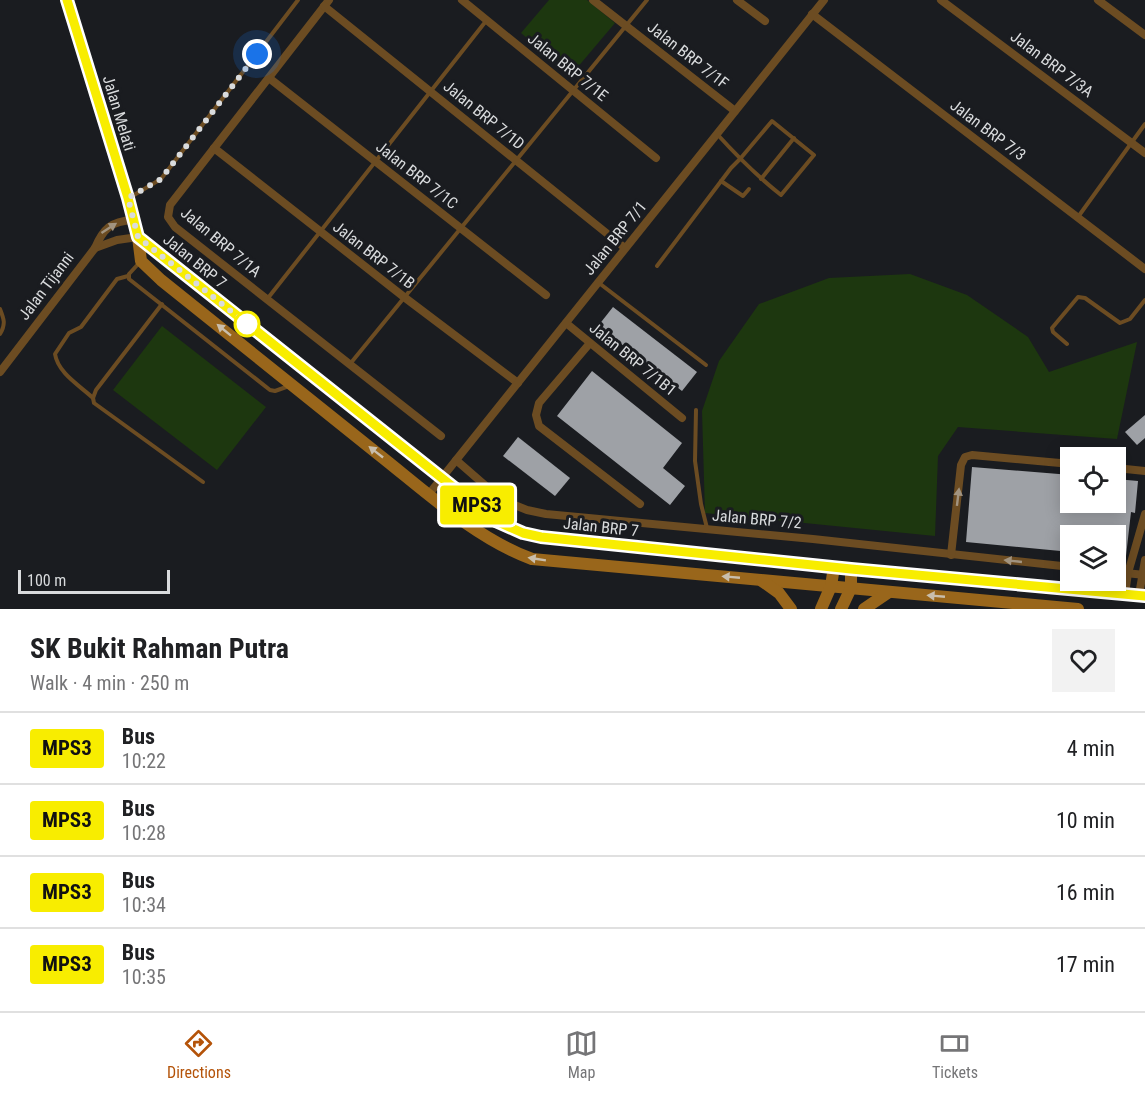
<!DOCTYPE html>
<meta charset="utf-8">
<style>
body{margin:0;font-family:"Roboto Condensed",sans-serif;background:#f2f2f2;color:#202124;height:100vh;display:flex;flex-direction:column;font-size:22px;white-space:nowrap}
*{box-sizing:border-box;margin:0}
p{font-size:20px;color:#757577}
.icon{flex:none;width:33px;height:33px;fill:none;stroke:currentColor;stroke-width:2;stroke-linecap:round;stroke-linejoin:round}
.map{position:relative;height:609px;overflow:hidden}
.sheet{display:flex;flex-direction:column;background:#fff;flex:1}
.sheet>*{flex:none}
.badge{padding:0 12px;border-radius:4px;font-size:21px;line-height:39px}
.controls{position:absolute;left:1060px;top:447px;display:grid;gap:12px}
.controls a{display:grid;place-items:center;width:66px;height:66px;border-radius:0px;background:#fff;box-shadow:0 3px 15px #0003;font-size:30px}
.scale{position:absolute;left:18px;bottom:15px;width:152px;box-sizing:border-box;padding-left:6px;border:3px solid #d9dbdd;border-top:0;font-size:16px;line-height:21px;white-space:nowrap;color:#d9dbdd;-webkit-text-stroke:4px #1a1c20;paint-order:stroke}
.you{position:absolute;width:30px;height:30px;margin:-15px;border:4px solid #fff;border-radius:50%;background:#1a73e8;box-shadow:0 0 0 9px #1a73e833}
.map>.badge{position:absolute;translate:-50% -50%;box-shadow:0 0 0 3px #fff}
.round{display:grid;place-items:center;flex:none;width:63px;height:63px;border-radius:0px;background:#f2f2f2}
.summary{display:flex;align-items:center;justify-content:space-between;height:102px;padding:0 30px}
h1{font-size:28px;font-weight:700;line-height:45px}
ul{padding:0;list-style:none}
li{display:flex;align-items:center;gap:18px;height:72px;padding:0 30px;border-top:2px solid #e0e0e0}
li div{flex:1}
li b{display:block;font-size:22px}
li em{font-style:normal}
li .badge{min-width:66px;font-weight:700;text-align:center}
.menu{display:flex;justify-content:space-around;align-items:center;height:84px;border-top:2px solid #e0e0e0;background:#fff;font-size:16px;color:#757577}
.menu a{display:grid;justify-items:center;gap:3px}
.menu .on{color:#b45309}
.map>svg:first-child{display:block}
.green{fill:#1d370f}
.building{fill:#9ea1a6}
.lines{fill:none;stroke-linecap:round;stroke-linejoin:round}
.service{stroke:#6c4c22;stroke-width:4}
.minor{stroke:#6c4c22;stroke-width:8}
.secondary{stroke:#99661b;stroke-width:12}
.oneway{fill:#a29480}
.oneway2{fill:#c9beac}
.line-casing{stroke:#fff;stroke-width:14}
.line{stroke:#f8ed00;stroke-width:9}
.walk{stroke:#d9dbdd;stroke-width:6;stroke-dasharray:0 10.8}
.stop-dot{fill:#fff;stroke:#f8ed00;stroke-width:3}
.labels{text-anchor:middle;dominant-baseline:central;stroke-width:6;stroke-linejoin:round;paint-order:stroke}
.street-label{font-size:16px;fill:#d9dbdd;stroke:#1a1c20}
</style>
<div class="map">
<svg width="1145" height="609" viewBox="0 0 1145 609">
<rect width="100%" height="100%" fill="#1a1c20"/>
<g class="green">
<path d="M549,0H587L615,23L571,75L521,33Z"/>
<path d="M910,274L967,295L1028,337L1049,372L1137,342L1117,439L958,427L938,456L935,536L705,513L702,411L719,361L759,304L829,278Z"/>
<path d="M162,326L266,407L217,470L113,390Z"/>
</g>
<g class="building">
<path d="M613,307L697,372L682,391L598,326Z"/>
<path d="M592,371L682,443L663,468L685,486L670,505L557,416Z"/>
<path d="M1145,415V438L1137,445L1125,432Z"/>
<path d="M518,437L570,478L555,496L503,456Z"/>
<path d="M972,467L1071,475V502H1116V479L1138,481L1135,513L1131,512L1126,556L1116,555V536H1071V552L966,542Z"/>
</g>
<g class="lines">
<g class="service">
<path d="M761,179L794,138"/>
<path d="M721,181L743,196L749,189"/>
<path d="M129,198L161,179L298,0"/>
<path d="M1078,217L1145,124"/>
<path d="M140,262L129,274V279L270,390L275,391L289,386"/>
<path d="M657,266L731,168L740,159L772,121L814,155L781,195C757,176 737,156 717,134"/>
<path d="M599,283L706,365"/>
<path d="M268,298L486,21"/>
<path d="M162,304L96,390L93,398L94,403L203,482"/>
<path d="M0,309C4,319 6,324 0,334"/>
<path d="M1067,344L1053,332L1052,328L1078,297L1085,298L1120,323L1130,319L1145,300"/>
<path d="M350,364L647,0"/>
<path d="M93,398C79,385 58,373 55,354L69,333L81,327L117,279L128,276"/>
<path d="M696,410L695,461L701,504L707,528"/>
</g>
<g class="minor">
<path d="M329,0L170,205L168,217L175,227L441,436"/>
<path d="M462,0L656,158"/>
<path d="M593,0L735,111"/>
<path d="M737,0L765,21"/>
<path d="M941,0L1145,153"/>
<path d="M1098,0L1145,35"/>
<path d="M324,6L625,248"/>
<path d="M812,14L1145,269"/>
<path d="M269,78L546,295"/>
<path d="M214,148L404,297L518,383"/>
<path d="M95,248L117,240L138,237"/>
<path d="M566,323L682,418"/>
<path d="M590,343L539,403L536,415L539,426L640,504"/>
<path d="M0,372L95,248C103,229 111,221 133,220"/>
<path d="M456,460L502,500L527,510L546,514L813,539L1071,567"/>
<path d="M1116,468L1145,471"/>
<path d="M429,494L824,0"/>
<path d="M951,555L961,465L965,457L972,455L1071,464"/>
<path d="M1116,572L1145,575"/>
<path d="M1125,594L1128,573L1145,514"/>
<path d="M1139,595L1145,560"/>
</g>
<g class="secondary">
<path d="M67,0L128,199L138,237L141,261L161,280C233,338 305,396 378,454C425,491 475,538 532,559L1078,609"/>
<path d="M138,237L496,521L523,533L541,537L851,569L1145,596"/>
<path d="M762,581L779,593L791,609"/>
<path d="M821,609L831,586L834,567"/>
<path d="M841,609L851,588V569"/>
<path d="M864,609L889,592"/>
</g>
</g>
<defs><path id="oneway-solid" d="M-6-.8H1V-3.2L6.5 0L1 3.2V.8H-6Z" transform="scale(1.5)"/></defs>
<g class="oneway">
<use href="#oneway-solid" transform="translate(109 228) rotate(-33)"/>
<use href="#oneway-solid" transform="translate(958 497) rotate(-83)"/>
<use href="#oneway-solid" transform="translate(1013 561) rotate(-174)"/>
</g>
<g class="oneway2">
<use href="#oneway-solid" transform="translate(224 330) rotate(-141)"/>
<use href="#oneway-solid" transform="translate(376 452) rotate(-142)"/>
<use href="#oneway-solid" transform="translate(537 559) rotate(-171)"/>
<use href="#oneway-solid" transform="translate(731 577) rotate(-175)"/>
<use href="#oneway-solid" transform="translate(936 596) rotate(-175)"/>
</g>
<g class="lines">
<g class="line-casing">
<path id="line" d="M67,0L128,198L138,237L496,521L523,533L541,537L851,569L1145,596"/>
</g>
<use href="#line" class="line"/>
<path class="walk" d="M247,324L138,237L128,198L161,179L257,54"/>
</g>
<circle class="stop-dot" cx="247" cy="324" r="12"/>
<g class="labels">
<g class="street-label">
<text transform="translate(688 55) rotate(38)">Jalan BRP 7/1F</text>
<text transform="translate(1052 64) rotate(37)">Jalan BRP 7/3A</text>
<text transform="translate(568 67) rotate(39)">Jalan BRP 7/1E</text>
<text transform="translate(119 113) rotate(73)">Jalan Melati</text>
<text transform="translate(484 115) rotate(39)">Jalan BRP 7/1D</text>
<text transform="translate(988 130) rotate(37)">Jalan BRP 7/3</text>
<text transform="translate(417 175) rotate(38)">Jalan BRP 7/1C</text>
<text transform="translate(615 238) rotate(-51)">Jalan BRP 7/1</text>
<text transform="translate(221 242) rotate(40)">Jalan BRP 7/1A</text>
<text transform="translate(374 255) rotate(38)">Jalan BRP 7/1B</text>
<text transform="translate(195 261) rotate(39)">Jalan BRP 7</text>
<text transform="translate(46 286) rotate(-53)">Jalan Tijanni</text>
<text transform="translate(633 359) rotate(39)">Jalan BRP 7/1B1</text>
<text transform="translate(757 519) rotate(5)">Jalan BRP 7/2</text>
<text transform="translate(601 527) rotate(6)">Jalan BRP 7</text>
</g>
</g>
</svg>
<div class="controls">
<a><svg class="icon" aria-label="locate" viewBox="0 0 24 24"><circle cx="12" cy="12" r="6"/><path d="M12 2v4M12 18v4M2 12h4M18 12h4"/></svg></a>
<a><svg class="icon" aria-label="layers" viewBox="0 0 24 24"><path d="M12 4l9 5-9 5-9-5zM3 14l9 5 9-5"/></svg></a>
</div>
<div class="scale">100 m</div>
<div class="you" style="left:257px;top:54px"></div>
<b class="badge" style="left:477px;top:505px;background:#f8ed00;color:#111">MPS3</b>
</div>
<section class="sheet">
<div class="summary"><div><h1>SK Bukit Rahman Putra</h1><p>Walk · 4 min · 250 m</p></div><a class="round"><svg class="icon" aria-label="heart" viewBox="0 0 24 24"><path d="M12 20l-8-8c-3-5 5-10 8-4 3-6 11-1 8 4z"/></svg></a></div>
<ul>
<li><span class="badge" style="background:#f8ed00;color:#111">MPS3</span><div><b>Bus</b><p>10:22</p></div><em>4 min</em></li>
<li><span class="badge" style="background:#f8ed00;color:#111">MPS3</span><div><b>Bus</b><p>10:28</p></div><em>10 min</em></li>
<li><span class="badge" style="background:#f8ed00;color:#111">MPS3</span><div><b>Bus</b><p>10:34</p></div><em>16 min</em></li>
<li><span class="badge" style="background:#f8ed00;color:#111">MPS3</span><div><b>Bus</b><p>10:35</p></div><em>17 min</em></li>
</ul>
</section>
<nav class="menu">
<a class="on"><svg class="icon" aria-label="directions" viewBox="0 0 24 24"><path d="M12 3l9 9-9 9-9-9zM9 14v-3h6M13 9l2 2-2 2"/></svg>Directions</a>
<a><svg class="icon" aria-label="map" viewBox="0 0 24 24"><path d="M3 6l6-2 6 2 6-2v14l-6 2-6-2-6 2zM9 4v14M15 6v14"/></svg>Map</a>
<a><svg class="icon" aria-label="tickets" viewBox="0 0 24 24"><path d="M3 7h18v10H3zM15 7v10"/></svg>Tickets</a>
</nav>
